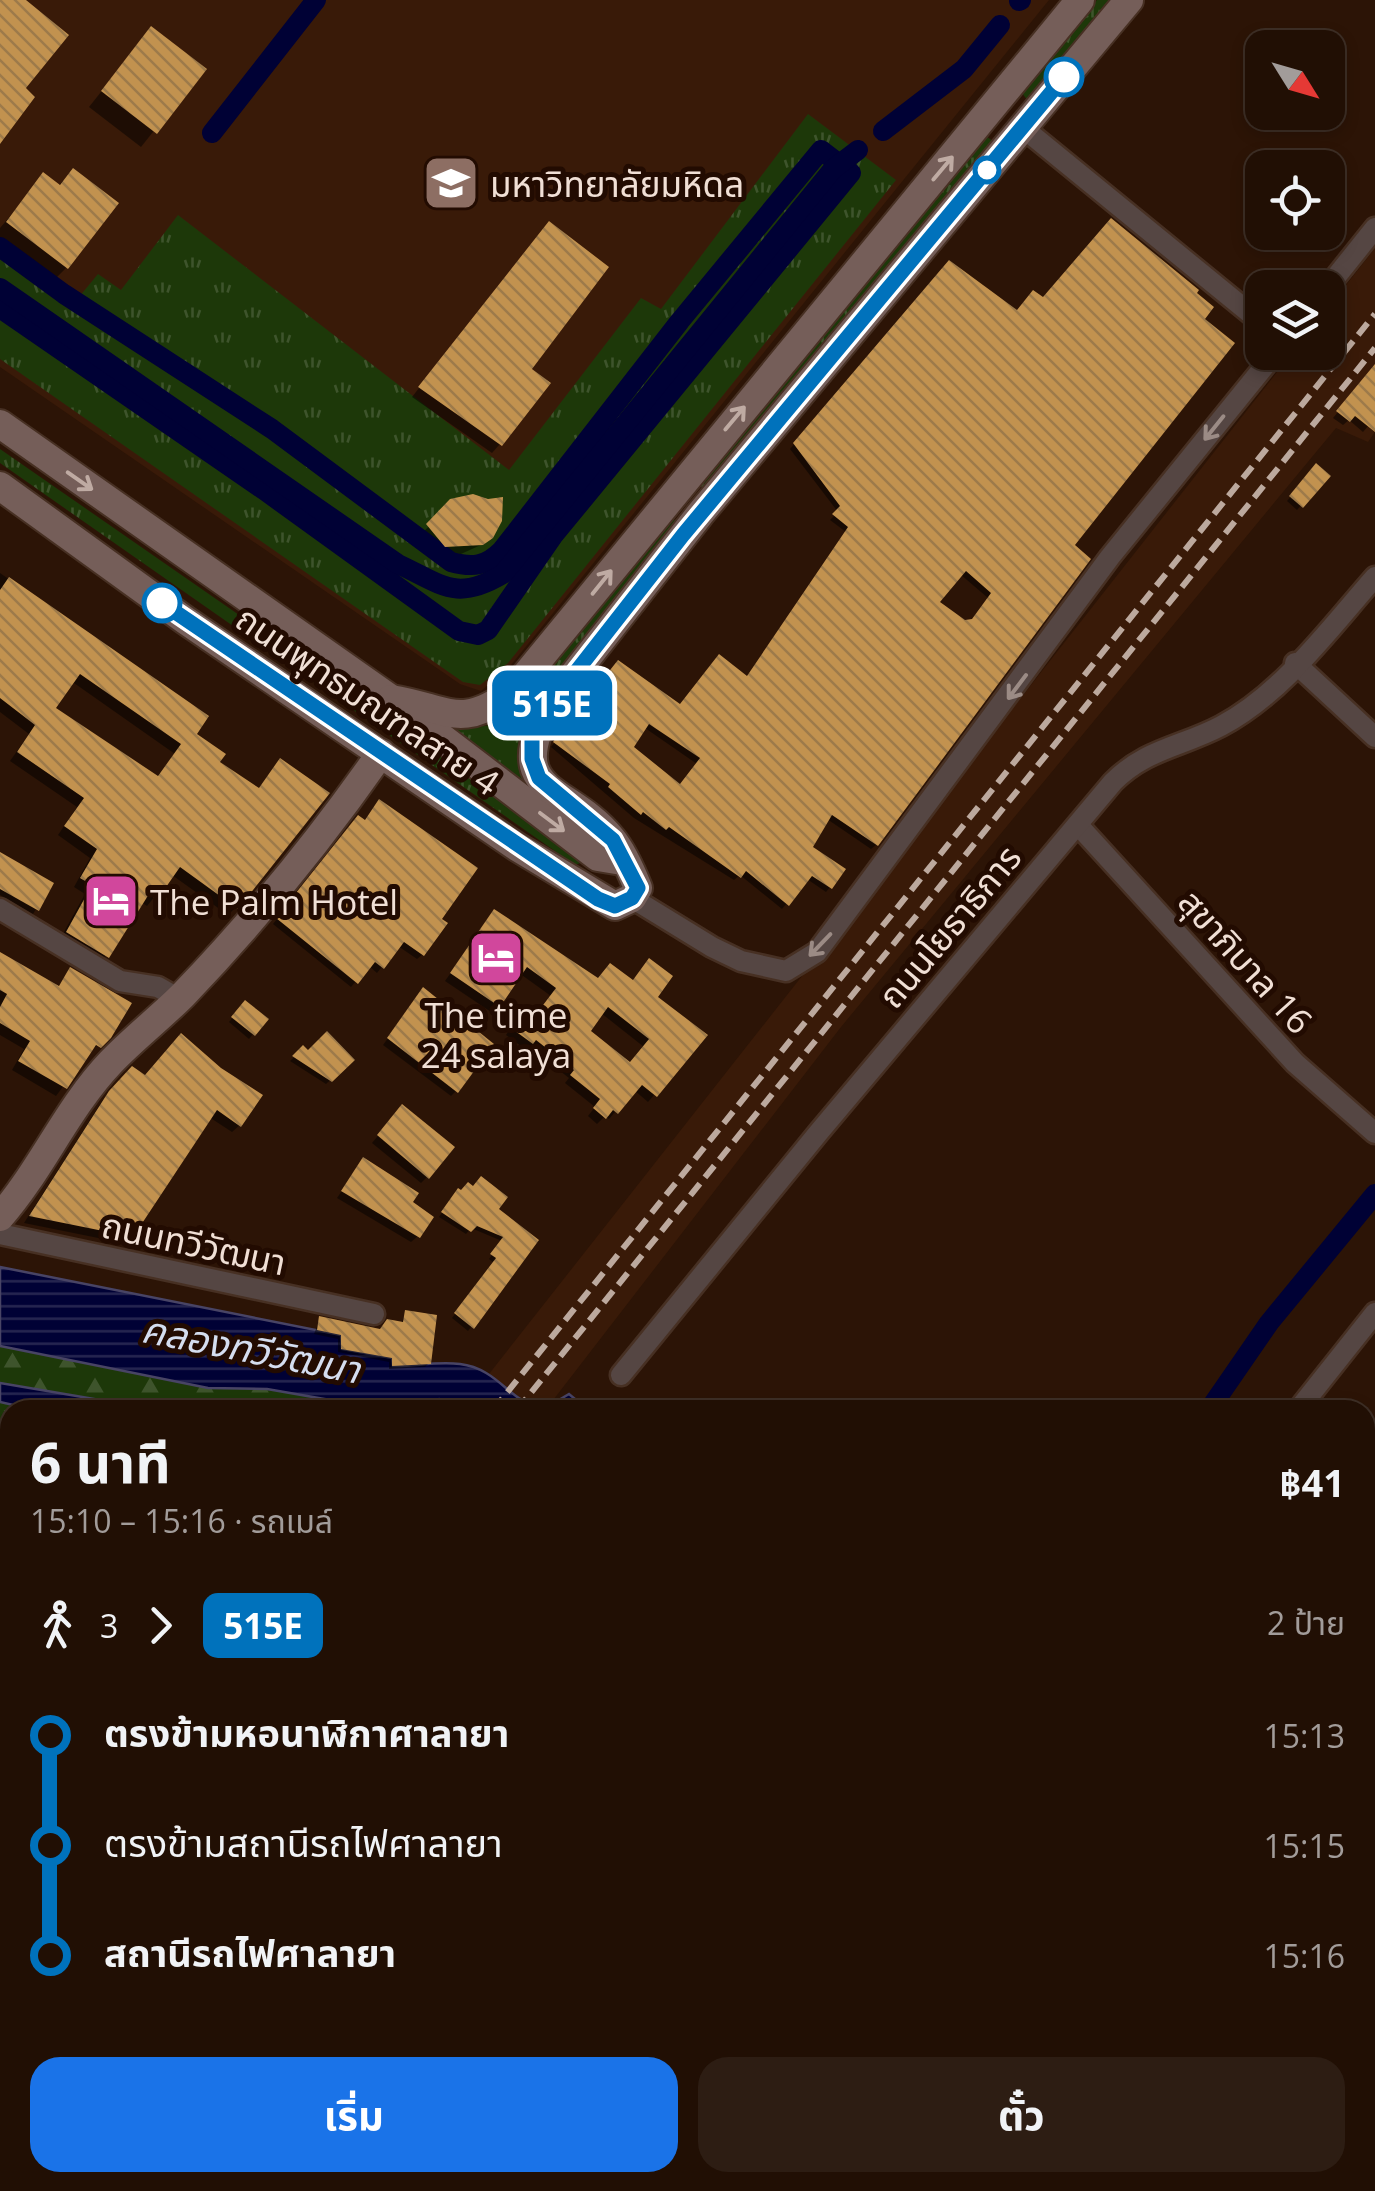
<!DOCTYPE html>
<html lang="th">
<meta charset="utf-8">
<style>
body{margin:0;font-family:"Open Sans","Noto Sans Thai",sans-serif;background:#2d1d13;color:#f1f3f6;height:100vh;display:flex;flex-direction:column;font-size:38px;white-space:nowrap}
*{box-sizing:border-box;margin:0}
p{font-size:32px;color:#a29c9a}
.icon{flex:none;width:55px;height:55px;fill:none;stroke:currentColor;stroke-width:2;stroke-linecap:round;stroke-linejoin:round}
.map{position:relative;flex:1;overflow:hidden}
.side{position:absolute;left:0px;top:1400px;width:1375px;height:792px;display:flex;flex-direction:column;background:#210f04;border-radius:30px 30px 0 0;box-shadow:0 5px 15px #0003,0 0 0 2px #3e2f26}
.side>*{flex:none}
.badge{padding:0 20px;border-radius:15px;font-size:35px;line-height:65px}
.needle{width:65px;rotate:127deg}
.tools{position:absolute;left:1245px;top:30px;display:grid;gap:20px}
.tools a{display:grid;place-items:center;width:100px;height:100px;border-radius:20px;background:#210f04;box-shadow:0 5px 15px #0003,0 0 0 2px #3e2f26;font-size:50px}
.map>.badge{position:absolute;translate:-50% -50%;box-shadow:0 0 0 5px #fff}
.legs{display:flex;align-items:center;gap:15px;height:110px;padding:0 30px;font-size:32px}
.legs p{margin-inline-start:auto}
.overview{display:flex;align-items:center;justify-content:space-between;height:170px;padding:0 30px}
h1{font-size:55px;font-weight:700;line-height:75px}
.primary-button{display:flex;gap:20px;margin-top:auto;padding:20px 30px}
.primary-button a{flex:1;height:115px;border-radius:30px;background:#1a73e8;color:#fff;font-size:40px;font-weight:700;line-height:115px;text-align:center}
.primary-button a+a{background:#2d1d13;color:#f1f3f6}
ul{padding:0 30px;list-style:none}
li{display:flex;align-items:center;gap:35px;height:110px;font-size:38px}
li i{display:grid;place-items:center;width:15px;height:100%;margin:0 12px;background:currentColor}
li i::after{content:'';width:25px;height:25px;margin:-12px;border:8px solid;border-radius:50%;background:#210f04}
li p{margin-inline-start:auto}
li:first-child i{background:linear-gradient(#0000 50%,currentColor 0)}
li:last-child i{background:linear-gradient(currentColor 50%,#0000 0)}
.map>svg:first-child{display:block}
.built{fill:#391a08}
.grass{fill:url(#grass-tufts)}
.forest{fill:url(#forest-firs)}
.water{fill:url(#water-rules);stroke:#484465;stroke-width:2.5}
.shadow{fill:#0007;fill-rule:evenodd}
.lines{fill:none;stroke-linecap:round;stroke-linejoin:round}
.canal{stroke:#000135;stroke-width:20}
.building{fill:url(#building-back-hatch);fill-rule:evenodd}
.minor-casing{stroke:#473023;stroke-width:25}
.secondary-casing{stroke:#473023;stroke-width:32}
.minor{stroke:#554643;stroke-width:20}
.secondary{stroke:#755e59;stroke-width:28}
.rail{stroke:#bca99e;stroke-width:6;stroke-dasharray:15 8;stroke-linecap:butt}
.oneway{stroke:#bfaba3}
.oneway2{stroke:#9b8b85}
.line-1-casing{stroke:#fff;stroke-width:22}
.line-1{stroke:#0072bc;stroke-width:15}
.stop-1-dot{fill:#fff;stroke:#0072bc;stroke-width:5}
.labels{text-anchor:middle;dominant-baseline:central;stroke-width:10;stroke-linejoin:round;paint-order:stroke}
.poi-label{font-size:35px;fill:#f0dfd5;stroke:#220b01;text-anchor:start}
.street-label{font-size:35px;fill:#f0dfd5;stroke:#220b01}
.water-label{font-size:38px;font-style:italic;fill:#d4ddef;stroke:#220b01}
</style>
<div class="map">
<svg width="1375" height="2191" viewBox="0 0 1375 2191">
<defs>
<pattern id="grass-tufts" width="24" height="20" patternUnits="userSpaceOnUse" patternTransform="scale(2.5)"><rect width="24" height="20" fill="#1d3809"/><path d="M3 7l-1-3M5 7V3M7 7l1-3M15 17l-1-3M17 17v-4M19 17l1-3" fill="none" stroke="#3e542c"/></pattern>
<pattern id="forest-firs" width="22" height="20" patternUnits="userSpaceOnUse" patternTransform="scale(2.5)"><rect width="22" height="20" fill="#1d3809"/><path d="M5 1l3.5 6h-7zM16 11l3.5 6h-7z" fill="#3e542c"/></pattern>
<pattern id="water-rules" width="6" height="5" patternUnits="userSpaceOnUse" patternTransform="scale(2.5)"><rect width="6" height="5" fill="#000135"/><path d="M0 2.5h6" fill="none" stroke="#262651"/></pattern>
<pattern id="building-back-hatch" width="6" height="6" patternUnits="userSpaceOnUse" patternTransform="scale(2.5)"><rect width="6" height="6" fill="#c2924f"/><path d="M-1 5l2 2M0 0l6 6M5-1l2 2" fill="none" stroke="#9d7a4a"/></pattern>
</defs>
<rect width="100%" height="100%" fill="#2c1406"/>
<g class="built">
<path d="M0,0H1049L511,665L481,691L460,684L0,367Z"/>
<path d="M1375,248V432L1368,442L1336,428L841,1027L547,1408L531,1407L489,1374L1292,353L1328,352V308Z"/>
</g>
<g class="grass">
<path d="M1097,0H1116L1028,101L1022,93Z"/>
<path d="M808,114L896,180L508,663L480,685L463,682L0,359V241L79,297L98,274L121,290L178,215L509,470L641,298L661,309Z"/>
<path d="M985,135L995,143L706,489L700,486L698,481Z"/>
<path d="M0,449L582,853L583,862L575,865L0,463Z"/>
<path d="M670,516L677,522L676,528L529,709C513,741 516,760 536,789L440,722C476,728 492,732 521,706Z"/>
<path d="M0,1402L35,1410H10V1798L0,1790Z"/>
<path d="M10,2173V2182L279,2184L274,2191H0Z"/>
</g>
<g class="forest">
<path d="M0,1346L208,1388L267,1389L347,1403L352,1410H156L0,1383Z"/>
<path d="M277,2182L482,2183L475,2191H274Z"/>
</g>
<g class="water">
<path d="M0,1267L341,1335L342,1349L392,1358L393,1366C413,1367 435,1361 460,1364C511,1370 516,1429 569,1394L581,1404L606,1410H453L439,1399L418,1404L415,1410H352L347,1403L267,1389L208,1388L0,1346Z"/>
<path d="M0,1383L147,1408L156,1410H35L0,1402Z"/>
<path d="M482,2183V2182L613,2183L606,2191H475Z"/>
</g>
<g class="shadow">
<path d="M151,29L203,69L141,147L89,107Z"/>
<path d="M73,171L66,268L52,282L0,242V228L44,176L58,186Z"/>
<path d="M540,234L529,369L500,444L492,453L412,397Z"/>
<path d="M949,263L1072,545L1088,560L876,845L871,849L827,819L809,847L830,887L826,892L807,879L782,909L740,875L734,880L634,818L551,747L614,667L680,706L746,679L846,532L830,520L838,512L790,449ZM960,574L988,598L972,622L964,623L936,602ZM645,728L697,764L679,786L630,748Z"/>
<path d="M1375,367V418L1363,432L1349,420L1343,425L1333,418Z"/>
<path d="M1317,467L1327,476L1297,510L1287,501Z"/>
<path d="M460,497L500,500L483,544L461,554L438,553L422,533Z"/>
<path d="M0,573L205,717L194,735L217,763L236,907L228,915L172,875L147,906L141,902L99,965L59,941L85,894L74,887L90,858L58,835L77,807L10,761L29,734L0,712ZM74,683L175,754L156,778L52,708Z"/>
<path d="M353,823L423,954L417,959L398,946L377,973L369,966L351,987L273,924Z"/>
<path d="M0,855L51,884L33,914L0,895Z"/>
<path d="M494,912L597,981L654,997L705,1035L648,1102L634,1090L609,1119L605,1116L597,1124L588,1116L595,1107L565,1083L569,1078L528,1046L525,1049L506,1035L517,1019H533L551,996L519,973L491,1012L445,981ZM601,1013L644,1047L629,1065L588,1032Z"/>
<path d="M0,955L57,988L71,970L109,1036L88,1053L56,1096L12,1070L24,1049L0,1035Z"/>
<path d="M423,990L469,1023L456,1091L451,1096L383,1045Z"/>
<path d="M245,1003L265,1019L249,1039L229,1022Z"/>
<path d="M303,1049L308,1053L352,1060L326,1084L290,1061Z"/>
<path d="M132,1069L145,1078L220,1070L240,1125L232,1132L209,1117L123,1243L24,1223L102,1101Z"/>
<path d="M396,1114L427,1177L421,1183L372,1143Z"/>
<path d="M363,1160L418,1236L411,1242L337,1198Z"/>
<path d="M454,1195L495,1209L536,1240L468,1331L452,1318L494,1263L489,1259L502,1241L471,1228L466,1234L439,1217Z"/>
<path d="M406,1312L429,1363L425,1367L389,1369V1362L338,1352V1339L314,1334L320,1319L380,1332L401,1324Z"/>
</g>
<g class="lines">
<g class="canal">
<path d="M1019,1L1021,0"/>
<path d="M883,131L964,69L1000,25"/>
<path d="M212,133L316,0"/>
<path d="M0,247L64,294L272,429L451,562C473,568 486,566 502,550L680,321L821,150L851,173L553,536L488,630L478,635L459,631L264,490L0,308"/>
<path d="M0,288L398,564C443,585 456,602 503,574L833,169L858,150"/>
<path d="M1209,1410L1269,1323L1375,1194"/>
<path d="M1365,1604L1375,1606"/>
</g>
</g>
<g class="building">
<path d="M0,0H26L69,35L26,88L35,97L0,144Z"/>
<path d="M151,26L207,69L157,134L101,91Z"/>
<path d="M73,168L119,203L68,269L6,222L43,172L60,185Z"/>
<path d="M1111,218L1199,290L1197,293L1214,307L1205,319L1235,343L1075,545L1091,559L878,846L832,815L813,847L846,869L832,889L812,876L789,906L746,871L741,878L669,827L666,830L643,812L641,815L608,787L610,784L553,742L618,660L680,704L719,654L747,676L848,527L832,514L840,506L793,443L949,260L1017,310L1033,290L1043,297ZM966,571L991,593L972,619L965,620L940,602ZM649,724L700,758L680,784L634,747Z"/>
<path d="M549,221L609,267L532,369L551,383L502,446L418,387Z"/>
<path d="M1375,364V432L1355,416L1350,422L1336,411Z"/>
<path d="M1316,463L1331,476L1303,508L1289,496Z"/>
<path d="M473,494L488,499L503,497L502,521L493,538L483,545L445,547L426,524L450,499Z"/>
<path d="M9,577L209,716L197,734L226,754L220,762L259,788L280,758L330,793L238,909L180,867L157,900L149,894L109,958L66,932L92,885L80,878L97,849L64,826L84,798L17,752L35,725L0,698V590ZM80,674L181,744L158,776L56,708Z"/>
<path d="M379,799L478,868L442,919L448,923L424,956L404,942L384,969L375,962L358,984L276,918L358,815L365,820Z"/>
<path d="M0,852L54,883L39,911L0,889Z"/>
<path d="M494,909L598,978L610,963L633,980L649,958L673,976L658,997L708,1035L657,1097L642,1085L618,1114L613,1110L606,1119L593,1108L600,1099L570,1075L574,1070L536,1040L533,1044L511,1028L524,1009L534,1017L556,988L527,967L500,1007L450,973ZM608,1007L649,1039L630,1062L591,1031Z"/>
<path d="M0,952L59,986L70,967L132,1003L111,1038L101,1048L96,1045L67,1089L18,1061L30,1041L0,1023V1007L7,994L0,990Z"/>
<path d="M423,987L494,1044L458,1093L387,1038Z"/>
<path d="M245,1000L269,1019L255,1036L231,1017Z"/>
<path d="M327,1031L355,1060L332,1082L292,1056L303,1045L308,1050Z"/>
<path d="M181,1033L221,1068L263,1095L241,1127L217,1110L133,1237L29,1216L109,1091L132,1066L145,1075Z"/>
<path d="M402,1104L455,1147L429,1179L377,1135Z"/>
<path d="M363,1157L419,1193L413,1202L434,1217L420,1238L341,1191Z"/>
<path d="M481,1176L508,1197L499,1209L539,1240L474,1329L454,1313L496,1258L490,1254L503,1237L477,1226L471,1232L441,1212L458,1188L461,1190L468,1182L473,1186Z"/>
<path d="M405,1310L437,1315L431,1364L392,1366V1358L341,1349V1335L317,1330L319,1316L380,1329L387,1319L403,1322Z"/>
</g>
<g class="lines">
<g class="minor-casing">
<g id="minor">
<path d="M1022,127L1262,323"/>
<path d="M1327,288L1375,228"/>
<path d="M1295,663L1375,737"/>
<path d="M1078,825L1295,1063L1375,1133"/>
<path d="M632,898L712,947L741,961L786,971L817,952L1110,557L1276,352"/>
<path d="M0,909L120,981L158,987L179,999"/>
<path d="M0,1234L374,1314"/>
<path d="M621,1375L819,1132L1113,782C1146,749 1181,747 1221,726C1282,694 1330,628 1375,577"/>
<path d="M1298,1410L1375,1313"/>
<path d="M1365,1528L1375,1530"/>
<path d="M1365,1680L1375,1683"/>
<path d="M0,2172L10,2160"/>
<path d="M1045,2182L1054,2191"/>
<path d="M664,2191L672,2182"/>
</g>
</g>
<g class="secondary-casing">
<g id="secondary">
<path d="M0,424L391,699L598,857L622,861"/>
<path d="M0,486L185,620L517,847L615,906L632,898L638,888C632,873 622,851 612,839C568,784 501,796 550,705L700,514L1129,0"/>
<path d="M391,699C448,708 460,731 512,692L1080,0"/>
<path d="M0,1217C42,1169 67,1108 111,1062C134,1038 160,1018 183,995C256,919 321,839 381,753"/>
</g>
</g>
<use href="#minor" class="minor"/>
<use href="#secondary" class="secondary"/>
<g class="rail">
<path d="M493,1410L1375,314"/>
<path d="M517,1410L1375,348"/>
<path d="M0,2033L10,2020"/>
</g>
</g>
<defs><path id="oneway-shaft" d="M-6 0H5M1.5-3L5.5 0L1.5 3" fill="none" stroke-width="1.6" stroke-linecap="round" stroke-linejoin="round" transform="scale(2.5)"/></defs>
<g class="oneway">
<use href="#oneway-shaft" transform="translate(943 168) rotate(-50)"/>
<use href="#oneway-shaft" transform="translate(735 418) rotate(-50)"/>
<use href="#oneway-shaft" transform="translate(80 481) rotate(35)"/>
<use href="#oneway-shaft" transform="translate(602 582) rotate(-51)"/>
<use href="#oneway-shaft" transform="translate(552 822) rotate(37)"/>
</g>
<g class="oneway2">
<use href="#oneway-shaft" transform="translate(1214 428) rotate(129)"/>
<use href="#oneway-shaft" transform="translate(1017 687) rotate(127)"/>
<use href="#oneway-shaft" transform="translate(820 945) rotate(134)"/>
</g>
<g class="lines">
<g class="line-1-casing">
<path id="line-1" d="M162,603L598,899L615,906L632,898L638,888L613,840L539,778L532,759V738L550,705L683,535L1064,77"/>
</g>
<use href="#line-1" class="line-1"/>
</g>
<defs>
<g id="university-square" transform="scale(2.875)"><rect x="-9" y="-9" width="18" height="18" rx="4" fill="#8d6e63" stroke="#220b01"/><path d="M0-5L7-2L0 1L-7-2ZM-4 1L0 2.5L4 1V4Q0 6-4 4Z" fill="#fff"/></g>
<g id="hotel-square" transform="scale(2.875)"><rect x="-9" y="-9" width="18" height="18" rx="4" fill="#d1479c" stroke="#220b01"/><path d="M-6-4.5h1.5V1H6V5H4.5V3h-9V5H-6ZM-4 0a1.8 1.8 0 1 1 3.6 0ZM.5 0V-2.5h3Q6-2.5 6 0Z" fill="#fff"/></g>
</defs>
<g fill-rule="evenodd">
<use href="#university-square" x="451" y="183"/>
<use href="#hotel-square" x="111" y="901"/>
<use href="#hotel-square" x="496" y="958"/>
</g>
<g class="stop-1-dot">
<circle cx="1064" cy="77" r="18"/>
<circle cx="987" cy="170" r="12"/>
<circle cx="162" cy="603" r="18"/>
</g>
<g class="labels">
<g class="poi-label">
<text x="490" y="183">มหาวิทยาลัยมหิดล</text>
<text x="150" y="901">The Palm Hotel</text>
<text x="496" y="1014" text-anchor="middle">The time<tspan x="496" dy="40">24 salaya</tspan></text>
</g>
<g class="street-label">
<text transform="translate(368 700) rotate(34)">ถนนพุทธมณฑลสาย 4</text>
<text transform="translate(949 926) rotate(-50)">ถนนโยธาธิการ</text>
<text transform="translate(1246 961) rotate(48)">สุขาภิบาล 16</text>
<text transform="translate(194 1243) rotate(12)">ถนนทวีวัฒนา</text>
</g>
<g class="water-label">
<text transform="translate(251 1348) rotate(11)">คลองทวีวัฒนา</text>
</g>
</g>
</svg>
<div class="tools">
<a><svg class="needle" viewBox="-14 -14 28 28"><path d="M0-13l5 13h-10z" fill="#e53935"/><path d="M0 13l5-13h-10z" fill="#a29c9a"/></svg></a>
<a><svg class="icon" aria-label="locate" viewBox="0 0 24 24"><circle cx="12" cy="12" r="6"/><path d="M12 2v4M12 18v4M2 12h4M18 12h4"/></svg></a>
<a><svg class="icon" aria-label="layers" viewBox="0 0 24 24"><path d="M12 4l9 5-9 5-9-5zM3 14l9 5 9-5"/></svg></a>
</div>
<b class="badge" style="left:552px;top:703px;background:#0072bc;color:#fff">515E</b>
<section class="side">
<div class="overview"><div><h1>6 นาที</h1><p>15:10 – 15:16 · รถเมล์</p></div><b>฿41</b></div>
<div class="legs"><svg class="icon" aria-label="walk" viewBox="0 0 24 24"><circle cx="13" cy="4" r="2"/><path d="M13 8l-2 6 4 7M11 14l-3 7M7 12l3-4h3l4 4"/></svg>3<svg class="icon" aria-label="forward" viewBox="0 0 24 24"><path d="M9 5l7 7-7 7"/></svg><b class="badge" style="background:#0072bc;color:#fff">515E</b><p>2 ป้าย</p></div>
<ul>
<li><i style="color:#0072bc"></i><b>ตรงข้ามหอนาฬิกาศาลายา</b><p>15:13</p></li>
<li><i style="color:#0072bc"></i><span>ตรงข้ามสถานีรถไฟศาลายา</span><p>15:15</p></li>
<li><i style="color:#0072bc"></i><b>สถานีรถไฟศาลายา</b><p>15:16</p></li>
</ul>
<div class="primary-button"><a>เริ่ม</a><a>ตั๋ว</a></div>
</section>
</div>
